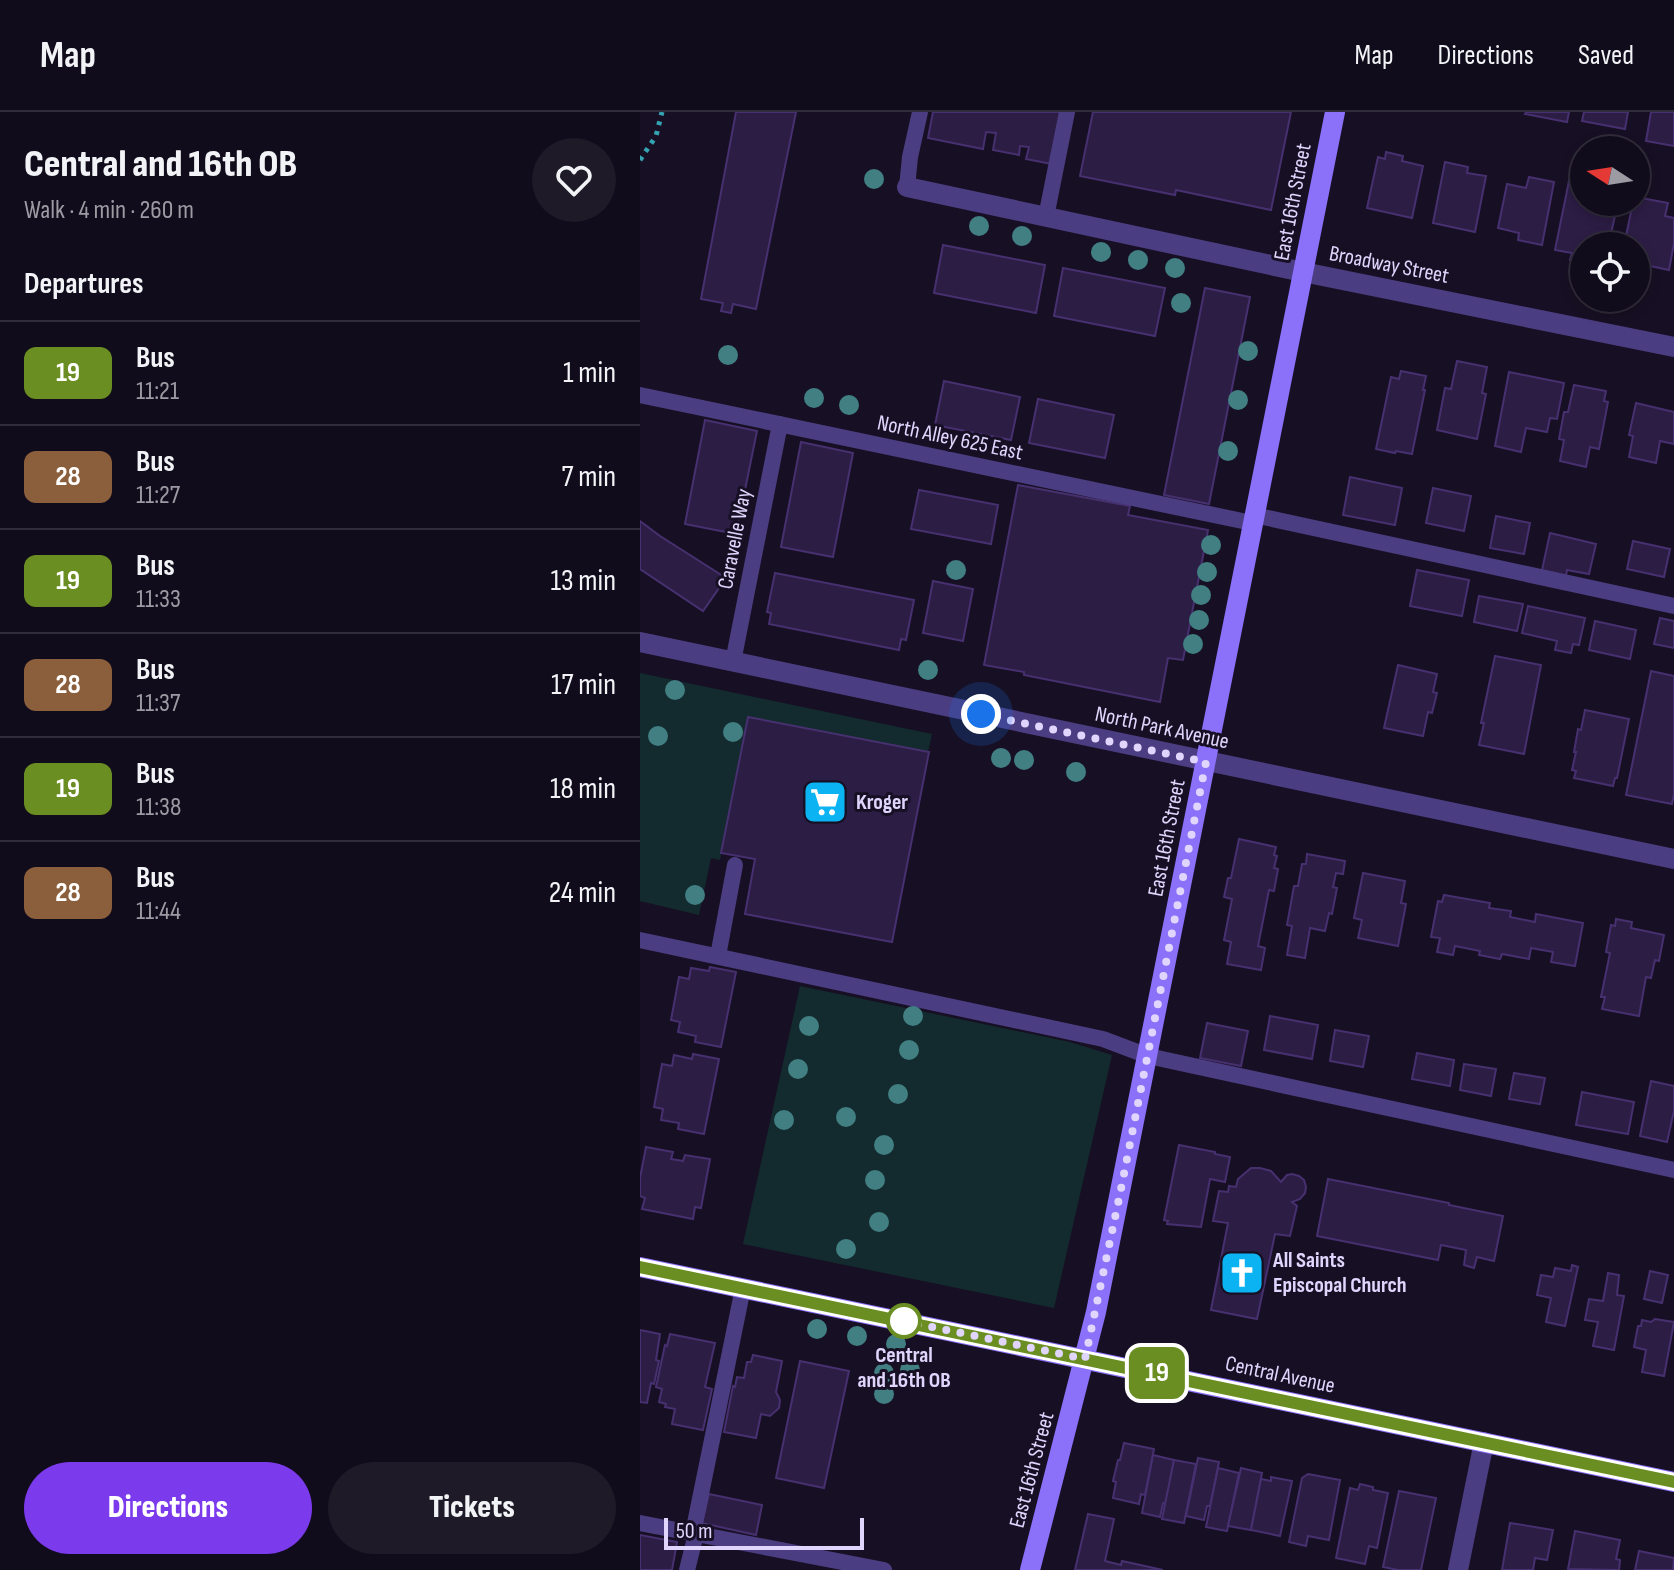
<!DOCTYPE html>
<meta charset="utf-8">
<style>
body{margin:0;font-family:"Sofia Sans Condensed",sans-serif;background:#1e1a28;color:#f1f3f6;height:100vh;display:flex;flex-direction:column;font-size:30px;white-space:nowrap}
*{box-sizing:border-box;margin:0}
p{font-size:26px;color:#9c9ba3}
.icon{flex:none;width:44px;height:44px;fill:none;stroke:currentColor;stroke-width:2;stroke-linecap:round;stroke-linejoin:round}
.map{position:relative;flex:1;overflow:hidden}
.side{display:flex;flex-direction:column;background:#110c1b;width:640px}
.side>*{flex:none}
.badge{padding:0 16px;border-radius:12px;font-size:28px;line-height:52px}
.needle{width:52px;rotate:282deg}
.buttons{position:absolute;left:930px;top:24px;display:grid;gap:16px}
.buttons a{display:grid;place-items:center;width:80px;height:80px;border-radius:50%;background:#110c1b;box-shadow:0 4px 12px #0003,0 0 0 2px #302c3a;font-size:40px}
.scale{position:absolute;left:24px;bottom:20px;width:200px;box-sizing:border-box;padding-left:8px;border:4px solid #e0d5fd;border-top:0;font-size:22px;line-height:28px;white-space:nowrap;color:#e0d5fd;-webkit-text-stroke:6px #171024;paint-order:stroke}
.you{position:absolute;width:40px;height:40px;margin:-20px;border:6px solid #fff;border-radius:50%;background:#1a73e8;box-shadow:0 0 0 12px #1a73e833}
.map>.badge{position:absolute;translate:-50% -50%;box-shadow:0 0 0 4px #fff}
h2{padding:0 24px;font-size:30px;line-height:72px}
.round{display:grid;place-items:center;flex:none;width:84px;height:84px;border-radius:42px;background:#1e1a28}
.overview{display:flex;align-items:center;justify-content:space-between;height:136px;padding:0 24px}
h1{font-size:38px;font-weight:800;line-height:60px}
.primary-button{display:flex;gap:16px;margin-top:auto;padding:16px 24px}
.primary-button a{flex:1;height:92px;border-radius:48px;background:#7c3aed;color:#fff;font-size:32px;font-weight:800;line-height:92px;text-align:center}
.primary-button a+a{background:#1e1a28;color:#f1f3f6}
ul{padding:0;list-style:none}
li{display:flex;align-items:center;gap:24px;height:104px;padding:0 24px;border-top:2px solid #302c3a}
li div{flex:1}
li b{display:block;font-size:30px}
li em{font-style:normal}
li .badge{min-width:88px;font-weight:700;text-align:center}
header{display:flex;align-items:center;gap:48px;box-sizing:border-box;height:112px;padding:0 40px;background:#110c1b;border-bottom:2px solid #302c3a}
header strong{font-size:38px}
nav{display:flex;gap:44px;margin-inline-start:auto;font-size:28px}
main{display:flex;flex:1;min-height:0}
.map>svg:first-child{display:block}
.green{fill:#132a2e}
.building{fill:#2c1d44;stroke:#47306f;stroke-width:2}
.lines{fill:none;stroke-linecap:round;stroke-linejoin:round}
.path{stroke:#35a3b1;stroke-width:5;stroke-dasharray:4 6;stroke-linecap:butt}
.lane{stroke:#4b3d81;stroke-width:16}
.street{stroke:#4b3d81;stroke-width:20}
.secondary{stroke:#8b70f9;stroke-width:20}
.tree{fill:#417f83}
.line-casing{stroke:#fff;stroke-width:18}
.line{stroke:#6b8e23;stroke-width:12}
.walk{stroke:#e0d5fd;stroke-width:8;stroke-dasharray:0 14.4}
.stop-dot{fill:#fff;stroke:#6b8e23;stroke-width:4}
.labels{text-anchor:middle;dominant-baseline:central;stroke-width:6;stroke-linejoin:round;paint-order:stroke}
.street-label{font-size:22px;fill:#e0d5fd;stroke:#171024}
.poi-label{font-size:22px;font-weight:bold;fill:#e0d5fd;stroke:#171024;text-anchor:start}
.stop-label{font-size:22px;font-weight:bold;fill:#e0d5fd;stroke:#171024}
</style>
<header>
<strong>Map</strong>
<nav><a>Map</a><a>Directions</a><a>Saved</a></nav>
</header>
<main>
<section class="side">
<div class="overview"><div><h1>Central and 16th OB</h1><p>Walk · 4 min · 260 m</p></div><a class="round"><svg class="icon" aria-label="heart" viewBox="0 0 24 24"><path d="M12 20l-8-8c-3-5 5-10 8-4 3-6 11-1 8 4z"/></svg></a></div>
<h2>Departures</h2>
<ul>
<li><span class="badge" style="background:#6b8e23;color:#fff">19</span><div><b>Bus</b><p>11:21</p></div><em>1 min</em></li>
<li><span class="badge" style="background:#8b5e3c;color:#fff">28</span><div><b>Bus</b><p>11:27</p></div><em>7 min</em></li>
<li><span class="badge" style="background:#6b8e23;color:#fff">19</span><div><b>Bus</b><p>11:33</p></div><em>13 min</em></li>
<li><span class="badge" style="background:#8b5e3c;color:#fff">28</span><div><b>Bus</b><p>11:37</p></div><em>17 min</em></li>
<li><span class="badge" style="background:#6b8e23;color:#fff">19</span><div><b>Bus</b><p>11:38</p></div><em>18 min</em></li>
<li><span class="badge" style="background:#8b5e3c;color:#fff">28</span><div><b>Bus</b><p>11:44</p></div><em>24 min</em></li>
</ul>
<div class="primary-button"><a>Directions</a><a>Tickets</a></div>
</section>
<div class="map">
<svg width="1034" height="1458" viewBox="0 0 1034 1458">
<rect width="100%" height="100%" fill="#171024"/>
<g class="green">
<path d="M0,561L292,622L288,640L108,605L80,748L71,746L59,803L0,789Z"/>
<path d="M160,874L430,930L472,943L414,1196L103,1132Z"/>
</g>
<g class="building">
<path d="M96,0H156L116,197L93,192L91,201L81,199L83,191L61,187Z"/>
<path d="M293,0H422L412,52L386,47L389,35L380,34L379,43L353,38L356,21L346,20L343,37L288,26Z"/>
<path d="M453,0H651L631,98L536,78L535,83L440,64Z"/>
<path d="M886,0H929L927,10L885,2Z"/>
<path d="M944,0H988L985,17L942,9Z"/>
<path d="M1011,0H1034V34L1006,29Z"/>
<path d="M746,40L763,44L762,49L783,54L772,106L727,96L738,45L745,47Z"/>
<path d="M805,50L828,55L827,61L846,64L835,120L793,111Z"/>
<path d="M942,52H944V90H972L969,103L975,104L968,134H944V151L930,148L932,141L915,138L931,59L940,61Z"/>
<path d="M889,65L914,70L902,133L878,128L879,121L858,116L867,72L886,76Z"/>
<path d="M996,85L1028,91L1025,104L1034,106V131L1029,158L996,151V134H984L993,90H996Z"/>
<path d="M303,133L405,153L396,201L294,181Z"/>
<path d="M423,156L525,176L515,224L414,204Z"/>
<path d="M565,176L610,185L569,392L524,383Z"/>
<path d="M817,249L847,255L842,281L846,282L837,327L797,318L805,276L811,277Z"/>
<path d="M761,259L786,264L783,278H785L772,342L756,339L755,341L736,337L751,265L759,267Z"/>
<path d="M869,260L924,271L917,307L910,306L907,320L886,316L881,340L855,334Z"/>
<path d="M304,269L380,285L371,328L295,313Z"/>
<path d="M934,273L966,279L964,289L968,290L959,337L950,335L946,355L920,349L924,328L919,327L924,300H928Z"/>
<path d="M398,287L474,303L465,346L389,331Z"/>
<path d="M996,291L1034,300V332L1020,329L1016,351L989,345L993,324L989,323Z"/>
<path d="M65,308L117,319L96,422L45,412Z"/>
<path d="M161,330L213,341L193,445L141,435Z"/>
<path d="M710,365L762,376L755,413L703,403Z"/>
<path d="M378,373L490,394L488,403L568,418L543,548L528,546L520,590L384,563V560L344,553Z"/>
<path d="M793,376L831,384L824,419L786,411Z"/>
<path d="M279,378L358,393L351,432L271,417Z"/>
<path d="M856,404L890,411L884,442L850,436Z"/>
<path d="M0,409L20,424L86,466L63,499L0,457Z"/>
<path d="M910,421L956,432L949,462L927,458L926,464L902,458Z"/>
<path d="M993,429L1030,437L1024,465L987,457Z"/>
<path d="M777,458L829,468L822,504L770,494Z"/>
<path d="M135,461L274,488L266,528L261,527L259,538L129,512L131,501L127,500Z"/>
<path d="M293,469L333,477L323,529L283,521Z"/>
<path d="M839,484L883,492L877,519L834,510Z"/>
<path d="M888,494L945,506L939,533L933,532L931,541L915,538L917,529L882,521Z"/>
<path d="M1020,506L1034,509V536L1014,532Z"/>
<path d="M955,509L996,518L990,547L949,538Z"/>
<path d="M855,544L901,553L884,642L839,633L844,611H841Z"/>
<path d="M758,553L797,562L793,580L797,581L792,601L788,600L783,624L744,616Z"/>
<path d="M1011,559L1034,564V682L1032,692L986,683Z"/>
<path d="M945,598L989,607L977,666H975L973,674L934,666L936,659L932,658L936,640H934L938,617L941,618Z"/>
<path d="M108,605L289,640L252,830L105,802L115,747L81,741Z"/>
<path d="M599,727L636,735L634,743L637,744L634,756L638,757L634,779L629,778L618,834L625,836L621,858L587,852L591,830L584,828L592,787L584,785L588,766H591Z"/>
<path d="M667,742L705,749L703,762L696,761L693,775L697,776L692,802L689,801L685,819L670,816L665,846L647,843L652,814L647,813L654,774H658L662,752H666Z"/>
<path d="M723,761L765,769L761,791L766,792L758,834L718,826L722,808L714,806Z"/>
<path d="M804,783L850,791L849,796L871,799L870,805L895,810L896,802L943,811L935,854L911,850L913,840L891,836L889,847L862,842L860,847L839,843L840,839L815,834L813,843L797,840L800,826L791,825L798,789L802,790Z"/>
<path d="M976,807L992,810L991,816L1024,823L1019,849L1015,848L1011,866L1006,865L999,904L962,897L965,885H961L970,841L966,840L971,813L975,814Z"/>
<path d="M70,855L96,860L81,935L55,930L56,924L38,920L40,910L31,908L39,865L49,867L51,856L69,859Z"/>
<path d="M630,904L678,913L672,947L624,938Z"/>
<path d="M567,911L608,919L601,954L560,946Z"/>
<path d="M695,918L729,924L723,955L690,949Z"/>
<path d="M777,941L814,948L810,974L772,967Z"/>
<path d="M53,942L79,947L64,1022L38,1017L39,1011L21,1008L23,997L14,995L22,952L32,954L34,943L52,947Z"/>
<path d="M824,952L856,957L851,984L820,978Z"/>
<path d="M874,961L905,966L900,992L869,987Z"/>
<path d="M1011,969L1034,974V999L1027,1030L1000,1024Z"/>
<path d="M942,980L994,990L988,1022L936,1013Z"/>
<path d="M539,1033L575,1040V1042L590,1045L585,1070L570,1067L561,1115L527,1112L528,1109L524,1108Z"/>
<path d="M6,1035L33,1040L31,1047L43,1049L45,1043L70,1047L61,1096L55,1095L53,1107L2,1097L5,1086L0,1084V1066Z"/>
<path d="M611,1056H620L631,1059L641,1070L647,1063L652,1062L659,1064L664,1068L666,1075L665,1081L660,1087L652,1090L657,1094L650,1124L635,1122L617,1207L571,1198L588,1111L573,1109L579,1079L588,1080L589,1074L596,1075L598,1067Z"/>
<path d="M688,1067L809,1091V1093L863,1104L854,1149L837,1145L834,1156L824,1153L826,1138L801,1133L798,1148L677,1124Z"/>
<path d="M932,1153L938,1155L925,1214L906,1210L911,1186L897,1183L901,1163L913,1165L915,1156L931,1159Z"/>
<path d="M1010,1159L1028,1163L1022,1191L1004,1187Z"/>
<path d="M968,1161L979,1163L977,1183L984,1184L974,1238L953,1234L958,1210L945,1208L949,1187L963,1189Z"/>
<path d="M1015,1207L1034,1210L1024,1264L1002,1260L1006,1238L994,1235L998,1214H1001L1002,1208L1011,1210Z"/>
<path d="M0,1218L20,1222L16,1248L19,1249L14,1272L11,1271L7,1291L0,1290Z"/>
<path d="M30,1222L75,1231L65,1275L72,1277L63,1318L32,1312L35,1297L25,1295L26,1292L19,1290L22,1277L16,1275L25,1233L27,1234Z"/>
<path d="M113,1243L142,1249L136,1280L140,1288L139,1296L130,1304L121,1302L116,1326L84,1320L93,1274L95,1275L97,1265L104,1266L107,1250H111Z"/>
<path d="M160,1249L209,1259L184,1376L136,1366Z"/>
<path d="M484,1331L514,1337L505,1383L501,1382L499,1392L473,1386L476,1370L473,1369L478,1348H480Z"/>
<path d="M513,1343L534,1348L526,1392L523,1391L520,1405L502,1401Z"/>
<path d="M558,1346L579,1350L570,1394H567L564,1408L546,1404Z"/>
<path d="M534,1348L556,1352L544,1411L522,1407Z"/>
<path d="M578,1356L599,1361L587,1419L566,1415Z"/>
<path d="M601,1356L622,1361L611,1418L588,1414Z"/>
<path d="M668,1362L700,1368L689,1428L668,1424L666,1434L649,1430L662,1366Z"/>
<path d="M631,1365L652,1369L640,1424L611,1418L621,1367L631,1369Z"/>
<path d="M720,1372L733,1375V1378L748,1381L737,1436L729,1434L725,1452L696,1446L710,1376L718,1378Z"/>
<path d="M759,1379L796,1386L781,1458H758L743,1455Z"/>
<path d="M69,1382L122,1393L116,1423L62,1411Z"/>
<path d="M448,1402L474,1407L465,1449L481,1453L482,1449L523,1458H435Z"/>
<path d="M870,1411L913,1418L907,1448L895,1446L893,1458H862Z"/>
<path d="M935,1419L980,1428L976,1447L980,1448L979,1458L928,1457Z"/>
<path d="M0,1423L37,1430L32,1458H0Z"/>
<path d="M999,1439L1034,1446L1033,1458H995Z"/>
</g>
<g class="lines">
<path class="path" d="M0,48L16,24L22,0"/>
<g class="lane">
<path d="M267,75L270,45L280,0"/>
<path d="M406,105L427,0"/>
<path d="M0,283L612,411"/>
<path d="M614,403L1034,494"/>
<path d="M93,550L140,312"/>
<path d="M0,828L463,927L508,944L1034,1058"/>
<path d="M78,844L95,753"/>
<path d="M0,1411L244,1458"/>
<path d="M53,1421L103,1176"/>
<path d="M47,1458L56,1422"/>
</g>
<g class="street">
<path d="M267,75L663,160L1034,235"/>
<path d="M0,530L1034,747"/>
<path d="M818,1458L844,1330"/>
</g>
<g class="secondary">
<path d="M0,1155L1034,1370"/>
<path d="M390,1458L456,1200L695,0"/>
</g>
</g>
<g class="tree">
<circle cx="234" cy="67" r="10"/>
<circle cx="339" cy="114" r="10"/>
<circle cx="382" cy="124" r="10"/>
<circle cx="461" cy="140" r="10"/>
<circle cx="498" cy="148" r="10"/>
<circle cx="535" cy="156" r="10"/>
<circle cx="541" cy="191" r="10"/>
<circle cx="608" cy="239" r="10"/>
<circle cx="88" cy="243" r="10"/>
<circle cx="174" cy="286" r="10"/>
<circle cx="598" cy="288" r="10"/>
<circle cx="209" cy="293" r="10"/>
<circle cx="588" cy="339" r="10"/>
<circle cx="571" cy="433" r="10"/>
<circle cx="316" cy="458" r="10"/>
<circle cx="567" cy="460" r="10"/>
<circle cx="561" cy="483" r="10"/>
<circle cx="559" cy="508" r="10"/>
<circle cx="553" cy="532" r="10"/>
<circle cx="288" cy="558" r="10"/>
<circle cx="35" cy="578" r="10"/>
<circle cx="93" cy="620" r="10"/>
<circle cx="18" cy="624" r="10"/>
<circle cx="361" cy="646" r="10"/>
<circle cx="384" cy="648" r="10"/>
<circle cx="436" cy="660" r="10"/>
<circle cx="55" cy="783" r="10"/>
<circle cx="273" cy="904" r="10"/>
<circle cx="169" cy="914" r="10"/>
<circle cx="269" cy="938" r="10"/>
<circle cx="158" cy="957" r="10"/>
<circle cx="258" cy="982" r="10"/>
<circle cx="206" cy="1005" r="10"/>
<circle cx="144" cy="1008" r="10"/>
<circle cx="244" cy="1033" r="10"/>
<circle cx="235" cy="1068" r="10"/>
<circle cx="239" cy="1110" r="10"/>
<circle cx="206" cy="1137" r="10"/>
<circle cx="177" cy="1217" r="10"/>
<circle cx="217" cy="1224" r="10"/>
<circle cx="256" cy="1232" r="10"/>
<circle cx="270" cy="1258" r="10"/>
<circle cx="244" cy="1261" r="10"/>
<circle cx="244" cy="1282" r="10"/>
</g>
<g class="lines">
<g class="line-casing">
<path id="line" d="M0,1155L1034,1370"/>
</g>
<use href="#line" class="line"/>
<path class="walk" d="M264,1209L445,1247L480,1082L566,650L341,602"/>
</g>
<defs>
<g id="supermarket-square" transform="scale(2.3)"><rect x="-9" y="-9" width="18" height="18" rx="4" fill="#0bb3f3" stroke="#171024"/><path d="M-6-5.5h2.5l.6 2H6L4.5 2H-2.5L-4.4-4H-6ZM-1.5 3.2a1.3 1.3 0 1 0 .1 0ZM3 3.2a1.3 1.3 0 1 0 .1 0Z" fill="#fff"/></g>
<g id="church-square" transform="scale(2.3)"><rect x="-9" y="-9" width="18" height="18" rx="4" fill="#0bb3f3" stroke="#171024"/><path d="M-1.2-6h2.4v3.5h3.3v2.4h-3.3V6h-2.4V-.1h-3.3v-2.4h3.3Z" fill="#fff"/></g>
</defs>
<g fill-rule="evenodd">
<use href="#supermarket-square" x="185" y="690"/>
<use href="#church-square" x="602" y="1161"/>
</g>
<circle class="stop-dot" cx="264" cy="1209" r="16"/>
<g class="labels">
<g class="street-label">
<text transform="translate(653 90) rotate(-79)">East 16th Street</text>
<text transform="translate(749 153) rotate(11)">Broadway Street</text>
<text transform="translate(310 326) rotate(12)">North Alley 625 East</text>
<text transform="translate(95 427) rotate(-79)">Caravelle Way</text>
<text transform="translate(522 616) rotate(12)">North Park Avenue</text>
<text transform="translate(527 726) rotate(-79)">East 16th Street</text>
<text transform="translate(640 1263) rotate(12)">Central Avenue</text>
<text transform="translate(392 1358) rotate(-75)">East 16th Street</text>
</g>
<g class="poi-label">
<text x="216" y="690">Kroger</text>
<text x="633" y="1148">All Saints<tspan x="633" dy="25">Episcopal Church</tspan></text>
</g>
<g class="stop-label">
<text x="264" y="1243">Central<tspan x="264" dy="25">and 16th OB</tspan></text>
</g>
</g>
</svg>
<div class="buttons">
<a><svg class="needle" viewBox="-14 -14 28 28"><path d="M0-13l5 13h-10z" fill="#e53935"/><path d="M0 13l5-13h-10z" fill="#9c9ba3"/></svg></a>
<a><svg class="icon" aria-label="locate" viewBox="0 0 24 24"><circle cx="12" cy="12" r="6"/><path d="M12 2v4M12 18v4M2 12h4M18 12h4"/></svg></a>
</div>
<div class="scale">50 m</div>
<div class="you" style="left:341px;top:602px"></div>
<b class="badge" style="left:517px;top:1261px;background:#6b8e23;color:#fff">19</b>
</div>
</main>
